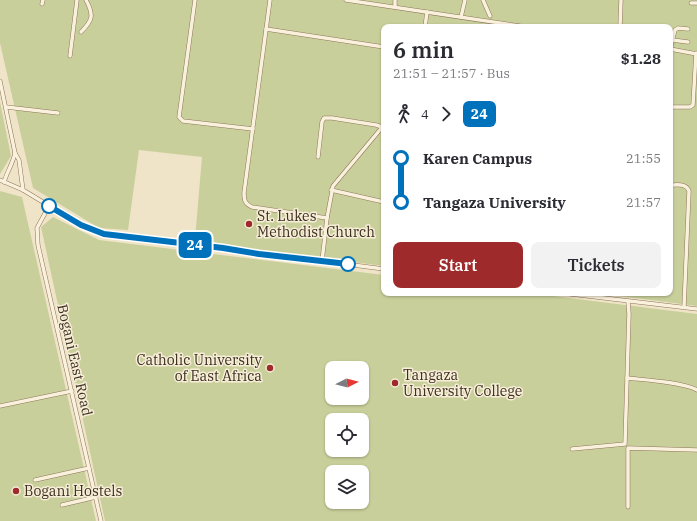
<!DOCTYPE html>
<meta charset="utf-8">
<style>
body{margin:0;font-family:"IBM Plex Serif",serif;background:#f2f2f3;color:#2b2b33;height:100vh;display:flex;flex-direction:column;font-size:15px;white-space:nowrap}
*{box-sizing:border-box;margin:0}
p{font-size:13px;color:#7c7c81}
.icon{flex:none;width:22px;height:22px;fill:none;stroke:currentColor;stroke-width:2;stroke-linecap:round;stroke-linejoin:round}
.map{position:relative;flex:1;overflow:hidden}
.details{position:absolute;left:381px;top:24px;width:292px;height:272px;display:flex;flex-direction:column;background:#fff;border-radius:8px;box-shadow:0 1px 3px #0004}
.details>*{flex:none}
.badge{padding:0 8px;border-radius:6px;font-size:14px;line-height:26px}
.needle{width:26px;rotate:84deg}
.controls{position:absolute;left:325px;top:361px;display:grid;gap:8px}
.controls a{display:grid;place-items:center;width:44px;height:44px;border-radius:8px;background:#fff;box-shadow:0 1px 3px #0004;font-size:20px}
.map>.badge{position:absolute;translate:-50% -50%;box-shadow:0 0 0 2px #fff}
.legs{display:flex;align-items:center;gap:6px;height:44px;padding:0 12px;font-size:13px}
.legs p{margin-inline-start:auto}
.headline{display:flex;align-items:center;justify-content:space-between;height:68px;padding:0 12px}
h1{font-size:22px;font-weight:600;line-height:30px}
.primary-button{display:flex;gap:8px;margin-top:auto;padding:8px 12px}
.primary-button a{flex:1;height:46px;border-radius:8px;background:#9e2a2b;color:#fff;font-size:16px;font-weight:600;line-height:46px;text-align:center}
.primary-button a+a{background:#f2f2f3;color:#2b2b33}
ul{padding:0 12px;list-style:none}
li{display:flex;align-items:center;gap:14px;height:44px;font-size:15px}
li i{display:grid;place-items:center;width:6px;height:100%;margin:0 5px;background:currentColor}
li i::after{content:'';width:10px;height:10px;margin:-5px;border:3px solid;border-radius:50%;background:#fff}
li p{margin-inline-start:auto}
li:first-child i{background:linear-gradient(#0000 50%,currentColor 0)}
li:last-child i{background:linear-gradient(currentColor 50%,#0000 0)}
.map>svg:first-child{display:block}
.green{fill:#c9cf9b;fill-rule:evenodd}
.lines{fill:none;stroke-linecap:round;stroke-linejoin:round}
.minor-casing{stroke:#8d765c;stroke-width:4.5}
.minor{stroke:#faf1dc;stroke-width:3.5}
.line-1-casing{stroke:#fff;stroke-width:9}
.line-1{stroke:#0072bc;stroke-width:6}
.stop-1-dot{fill:#fff;stroke:#0072bc;stroke-width:2}
.poi-dot{fill:#9e2a2b;stroke:#f7eed8;stroke-width:1.5}
.labels{text-anchor:middle;dominant-baseline:central;stroke-width:3;stroke-linejoin:round;paint-order:stroke}
.poi-label{font-size:14px;fill:#3d2e20;stroke:#f7eed8;text-anchor:start}
.street-label{font-size:14px;fill:#3d2e20;stroke:#f7eed8}
</style>
<div class="map">
<svg width="697" height="521" viewBox="0 0 697 521">
<rect width="100%" height="100%" fill="#f0e4c8"/>
<g class="green">
<path d="M0,0H697V306L596,293H670V27H384V266L245,248L195,239L202,157L139,150L128,230L99,228L33,188L0,43Z"/>
<path d="M0,102L11,156L0,174Z"/>
<path d="M0,191L22,197L96,521H0Z"/>
<path d="M53,217L99,240L384,275V293H529L697,314V521H105L41,227ZM332,368H362V398H332ZM332,420H362V450H332ZM332,472H362V502H332Z"/>
</g>
<g class="lines">
<g class="minor-casing">
<g id="minor">
<path d="M195,0L179,117L183,121L253,129"/>
<path d="M270,0L244,193C244,200 245,204 252,207L327,218"/>
<path d="M346,0L526,27"/>
<path d="M395,0V7"/>
<path d="M483,0L490,16"/>
<path d="M691,3H697"/>
<path d="M42,4L43,0"/>
<path d="M461,17L465,0"/>
<path d="M425,27L427,12"/>
<path d="M620,27L621,0"/>
<path d="M266,29L384,47"/>
<path d="M81,32C93,20 94,15 86,0"/>
<path d="M672,40L688,42"/>
<path d="M670,49L675,30L678,28L688,29"/>
<path d="M670,49L697,54"/>
<path d="M70,56L77,0"/>
<path d="M0,81L15,153C13,163 7,172 4,182"/>
<path d="M6,107L58,113"/>
<path d="M670,107H690L693,105L696,53"/>
<path d="M15,153L19,160L23,190"/>
<path d="M318,157L322,122L324,118H332L376,125L382,127"/>
<path d="M0,180L23,190L81,225L104,234L223,248L259,254L322,261L384,269"/>
<path d="M670,185C678,185 686,183 689,191L684,307"/>
<path d="M331,190L384,202"/>
<path d="M49,206L37,228L38,245L101,521"/>
<path d="M322,261L327,218L333,186L384,125"/>
<path d="M562,293L697,309"/>
<path d="M627,378C645,380 682,382 697,390"/>
<path d="M0,406L72,391"/>
<path d="M572,449L625,444L629,314L628,301"/>
<path d="M35,480L89,468"/>
<path d="M62,505L96,497"/>
<path d="M628,507V448L697,450"/>
</g>
</g>
<use href="#minor" class="minor"/>
</g>
<g class="lines">
<g class="line-1-casing">
<path id="line-1" d="M49,206L81,225L104,234L223,248L259,254L348,264"/>
</g>
<use href="#line-1" class="line-1"/>
</g>
<g class="stop-1-dot">
<circle cx="49" cy="206" r="7"/>
<circle cx="348" cy="264" r="7"/>
</g>
<g class="poi-dot">
<circle cx="249" cy="224" r="4"/>
<circle cx="270" cy="368" r="4"/>
<circle cx="395" cy="383" r="4"/>
<circle cx="16" cy="491" r="4"/>
</g>
<g class="labels">
<g class="poi-label">
<text x="257" y="216">St. Lukes<tspan x="257" dy="16">Methodist Church</tspan></text>
<text x="262" y="360" text-anchor="end">Catholic University<tspan x="262" dy="16">of East Africa</tspan></text>
<text x="403" y="375">Tangaza<tspan x="403" dy="16">University College</tspan></text>
<text x="24" y="491">Bogani Hostels</text>
</g>
<g class="street-label">
<text transform="translate(75 360) rotate(77)">Bogani East Road</text>
</g>
</g>
</svg>
<div class="controls">
<a><svg class="needle" viewBox="-14 -14 28 28"><path d="M0-13l5 13h-10z" fill="#e53935"/><path d="M0 13l5-13h-10z" fill="#7c7c81"/></svg></a>
<a><svg class="icon" aria-label="locate" viewBox="0 0 24 24"><circle cx="12" cy="12" r="6"/><path d="M12 2v4M12 18v4M2 12h4M18 12h4"/></svg></a>
<a><svg class="icon" aria-label="layers" viewBox="0 0 24 24"><path d="M12 4l9 5-9 5-9-5zM3 14l9 5 9-5"/></svg></a>
</div>
<b class="badge" style="left:195px;top:245px;background:#0072bc;color:#fff">24</b>
<section class="details">
<div class="headline"><div><h1>6 min</h1><p>21:51 – 21:57 · Bus</p></div><b>$1.28</b></div>
<div class="legs"><svg class="icon" aria-label="walk" viewBox="0 0 24 24"><circle cx="13" cy="4" r="2"/><path d="M13 8l-2 6 4 7M11 14l-3 7M7 12l3-4h3l4 4"/></svg>4<svg class="icon" aria-label="forward" viewBox="0 0 24 24"><path d="M9 5l7 7-7 7"/></svg><b class="badge" style="background:#0072bc;color:#fff">24</b></div>
<ul>
<li><i style="color:#0072bc"></i><b>Karen Campus</b><p>21:55</p></li>
<li><i style="color:#0072bc"></i><b>Tangaza University</b><p>21:57</p></li>
</ul>
<div class="primary-button"><a>Start</a><a>Tickets</a></div>
</section>
</div>
